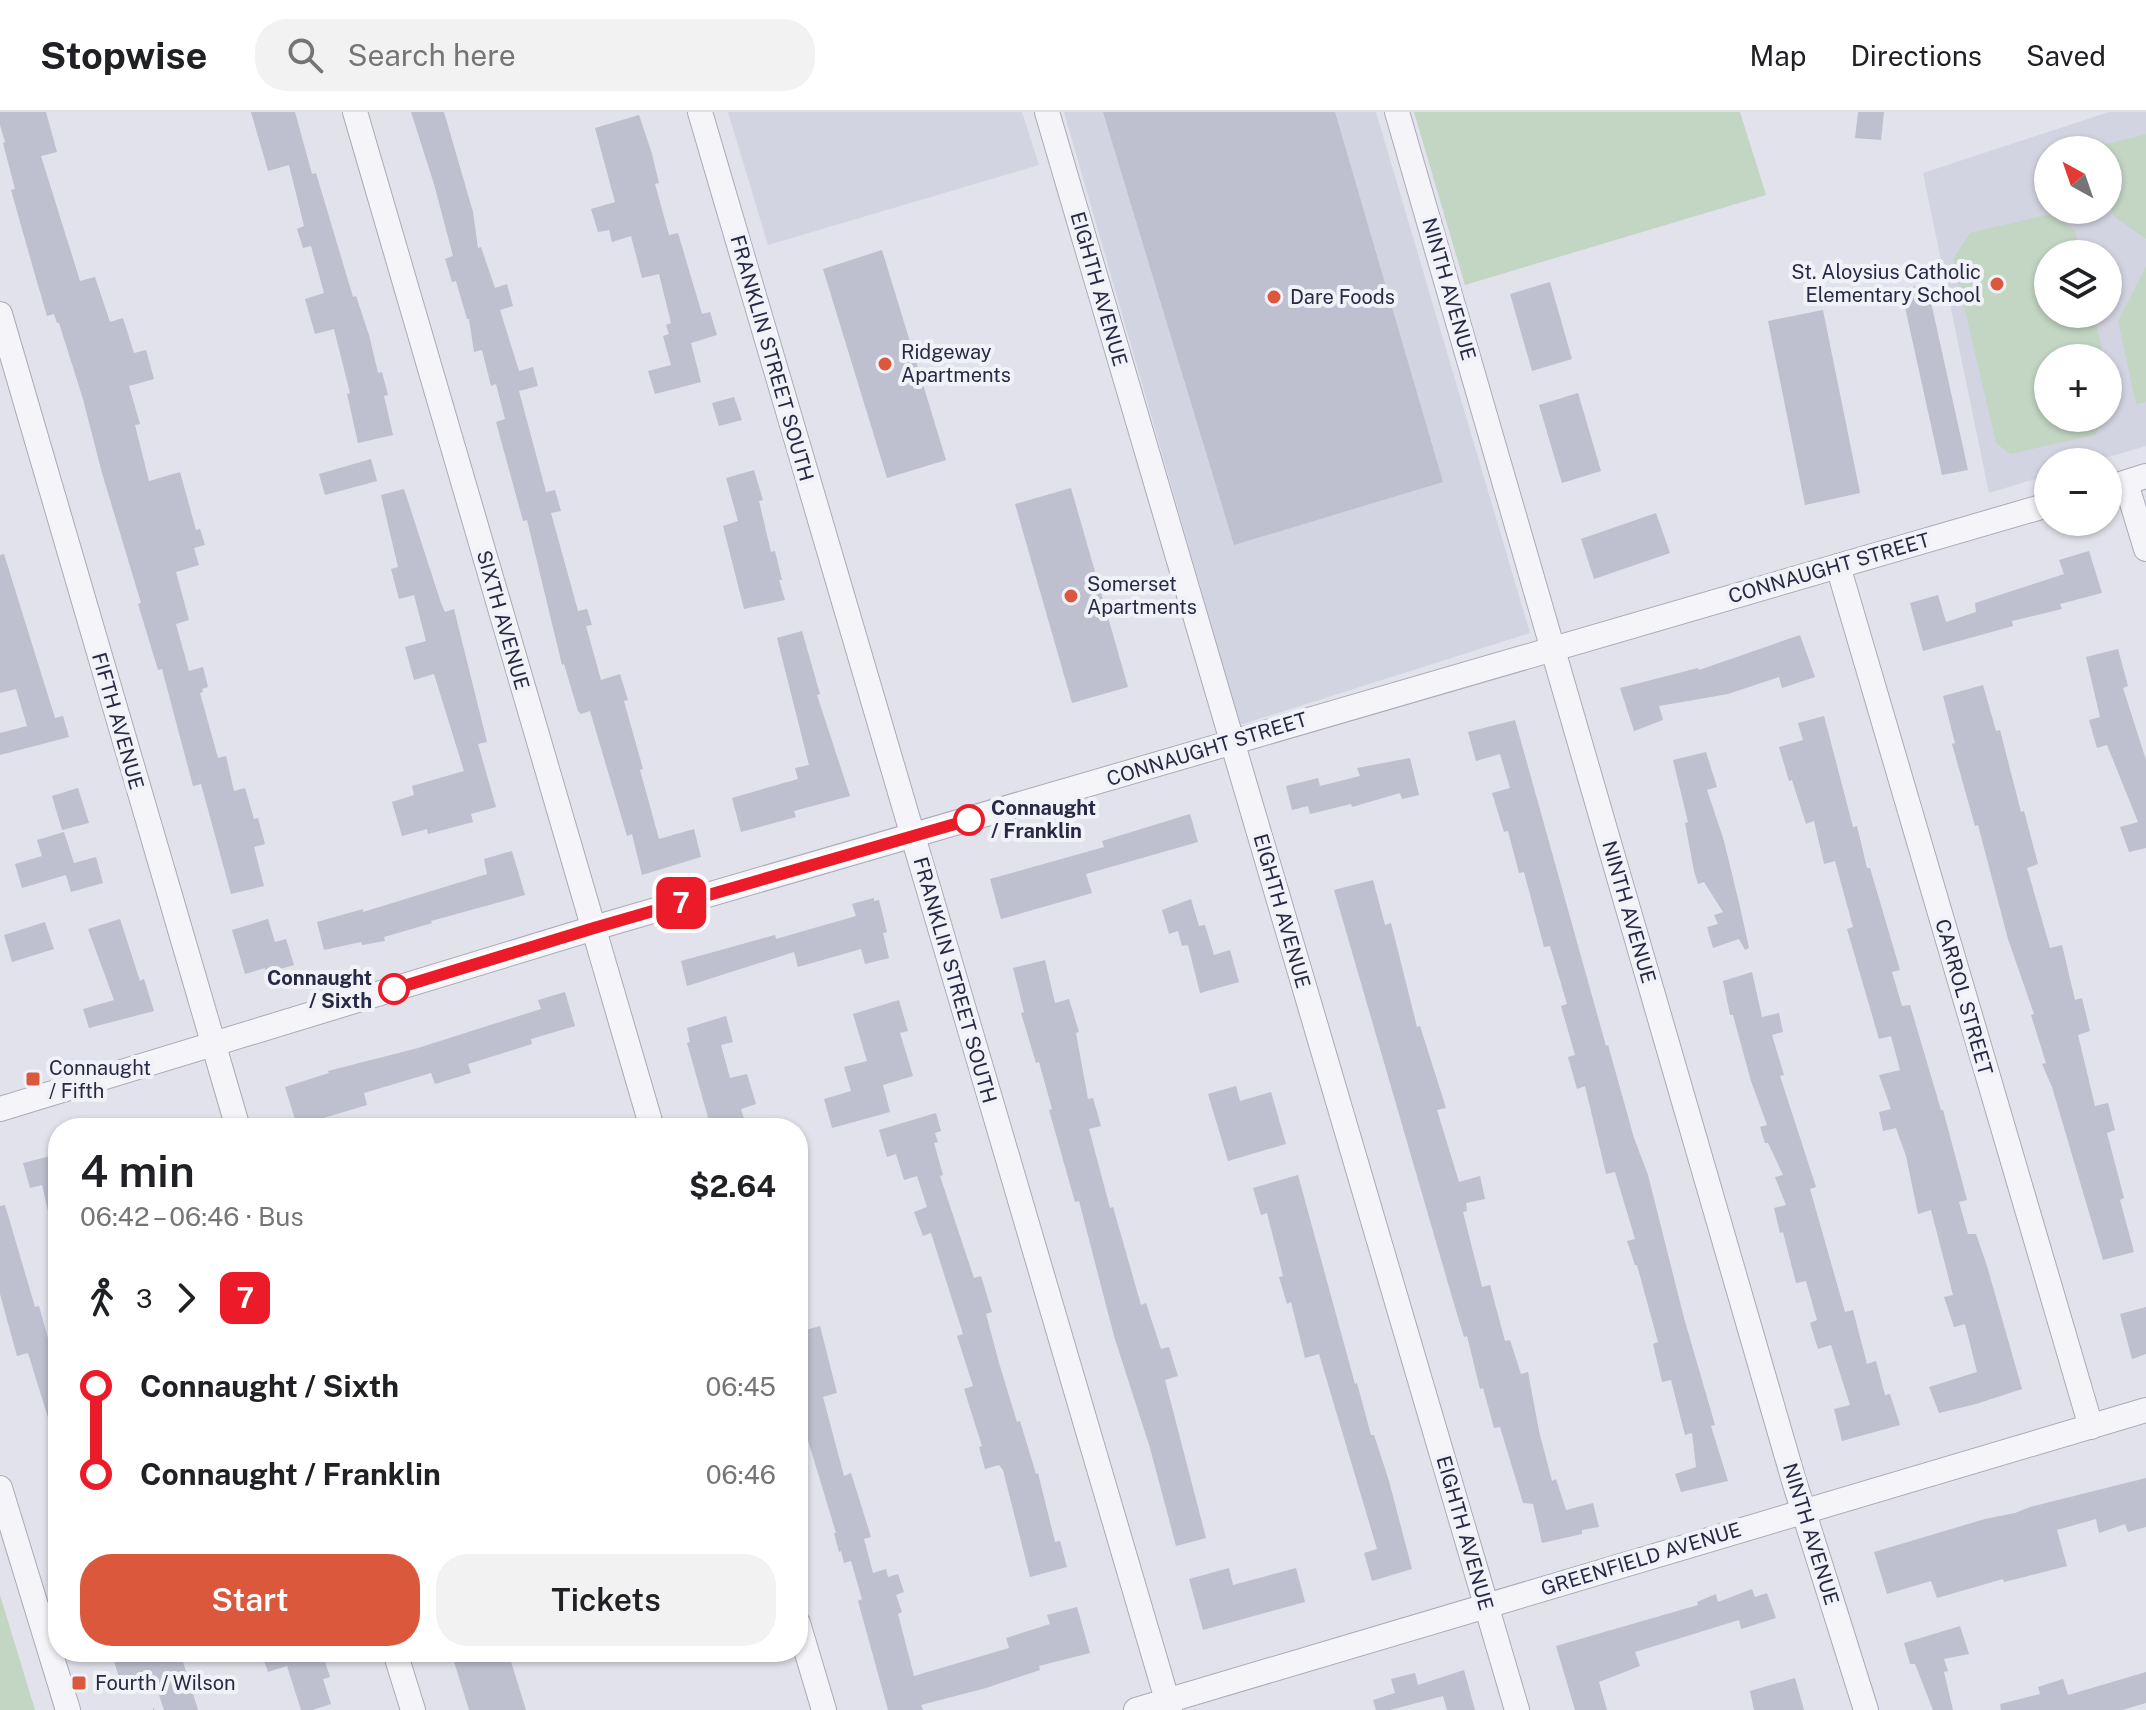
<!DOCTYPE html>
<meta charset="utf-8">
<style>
body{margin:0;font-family:"Public Sans",sans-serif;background:#f2f2f2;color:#202124;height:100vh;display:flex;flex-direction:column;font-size:30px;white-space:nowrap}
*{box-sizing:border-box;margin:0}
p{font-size:26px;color:#757577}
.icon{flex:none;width:44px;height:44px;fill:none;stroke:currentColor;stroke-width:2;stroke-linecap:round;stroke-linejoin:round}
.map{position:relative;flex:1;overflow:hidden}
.details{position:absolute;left:48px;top:1006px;width:760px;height:544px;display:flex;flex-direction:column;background:#fff;border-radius:32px;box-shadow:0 2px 6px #0004}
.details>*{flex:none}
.badge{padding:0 16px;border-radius:12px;font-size:28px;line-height:52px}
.needle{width:52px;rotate:320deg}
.controls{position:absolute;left:2034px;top:24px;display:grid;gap:16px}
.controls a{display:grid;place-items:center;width:88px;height:88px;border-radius:50%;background:#fff;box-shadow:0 2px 6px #0004;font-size:40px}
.map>.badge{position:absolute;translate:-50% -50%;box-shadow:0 0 0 4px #fff}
.legs{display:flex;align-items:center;gap:12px;height:88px;padding:0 32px;font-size:26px}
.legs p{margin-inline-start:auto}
.head{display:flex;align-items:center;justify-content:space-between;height:136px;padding:0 32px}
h1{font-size:44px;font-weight:600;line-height:60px}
.action{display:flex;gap:16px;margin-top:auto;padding:16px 32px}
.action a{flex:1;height:92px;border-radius:32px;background:#db583c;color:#fff;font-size:32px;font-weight:600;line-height:92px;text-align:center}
.action a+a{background:#f2f2f2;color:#202124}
ul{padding:0 32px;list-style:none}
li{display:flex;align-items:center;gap:28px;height:88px;font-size:30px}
li i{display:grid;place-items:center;width:12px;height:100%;margin:0 10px;background:currentColor}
li i::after{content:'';width:20px;height:20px;margin:-10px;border:6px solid;border-radius:50%;background:#fff}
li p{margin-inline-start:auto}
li:first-child i{background:linear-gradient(#0000 50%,currentColor 0)}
li:last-child i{background:linear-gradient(currentColor 50%,#0000 0)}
header{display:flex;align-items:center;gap:48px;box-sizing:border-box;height:112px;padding:0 40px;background:#fff;border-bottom:2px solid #e0e0e0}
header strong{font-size:38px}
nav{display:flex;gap:44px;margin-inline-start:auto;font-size:28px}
.search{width:560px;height:72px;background:#f2f2f2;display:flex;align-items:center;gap:20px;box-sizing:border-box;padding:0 28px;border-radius:32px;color:#757577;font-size:30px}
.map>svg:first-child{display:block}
.built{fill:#d3d4e1;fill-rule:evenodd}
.green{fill:#c2d6c3}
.building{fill:#bebfcf}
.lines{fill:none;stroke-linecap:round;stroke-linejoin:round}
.minor-casing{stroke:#aaaab9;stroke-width:26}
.path{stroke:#c0c0ca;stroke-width:4;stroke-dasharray:6 6;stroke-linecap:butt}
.minor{stroke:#f5f5f9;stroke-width:24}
.line-1-casing{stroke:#fff;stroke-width:18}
.line-1{stroke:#ec1b29;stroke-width:12}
.poi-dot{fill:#db583c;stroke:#f1f2f8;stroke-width:3}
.stop-1-dot{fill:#fff;stroke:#ec1b29;stroke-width:4}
.labels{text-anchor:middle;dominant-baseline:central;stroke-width:8;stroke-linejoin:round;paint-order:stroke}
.poi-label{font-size:20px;fill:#282945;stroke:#f1f2f8;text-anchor:start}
.street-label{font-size:20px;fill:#282945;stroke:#f1f2f8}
.stop-label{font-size:20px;font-weight:bold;fill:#282945;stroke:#f1f2f8;text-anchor:start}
</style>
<header>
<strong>Stopwise</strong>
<div class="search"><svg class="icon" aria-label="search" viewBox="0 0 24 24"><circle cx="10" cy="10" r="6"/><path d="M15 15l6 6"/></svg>Search here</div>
<nav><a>Map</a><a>Directions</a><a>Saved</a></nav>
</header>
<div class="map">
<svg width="2146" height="1598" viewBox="0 0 2146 1598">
<rect width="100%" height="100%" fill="#e1e2eb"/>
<g class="built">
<path d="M728,0H1022L1039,53L768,133Z"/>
<path d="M1064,0H1376L1530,521L1240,613Z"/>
<path d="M2109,0H2146V334L2092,350H2048V363L1989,381L1923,61ZM2048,38H2108V98H2048ZM2048,142H2108V202H2048ZM2048,246H2108V306H2048Z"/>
</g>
<g class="green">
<path d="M1414,0H1740L1766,83L1465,173Z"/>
<path d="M2146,22V127L2115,105L2108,92V38H2082Z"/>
<path d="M2050,102L2075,118L2080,142H2048V202H2094L2104,246H2048V306H2104L2095,323L2010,342L1996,331L1953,147L1970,121Z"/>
<path d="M2146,154V290L2136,292L2118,209Z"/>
<path d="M0,1483L35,1598H0Z"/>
</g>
<g class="building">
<path d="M0,0H46L57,40L41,44L80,169L95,165L110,210L123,206L134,241L146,238L154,267L129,274L140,312L135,313L149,369L180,360L196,418L200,417L205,433L194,436L199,453L176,460L189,508L176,512L189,559L203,555L208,575L202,577L203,580L200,581L218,646L226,644L234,679L245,676L254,707L258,706L265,732L254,735L264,774L231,782L201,672L193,674L162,557L158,558L138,492L141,491L102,361L83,287L59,211H57L54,202L47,204L33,156L11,78L15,77L3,31L5,30L0,13Z"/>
<path d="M251,0H295L312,62L316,61L353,185L356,184L369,223L378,261L382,260L388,283L384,284L393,323L358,331L347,282L350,281L334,217L315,222L305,187L324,181L311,134L303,136L297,117L304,114L289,53L268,59Z"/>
<path d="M411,0H444L473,100L478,136L481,135L495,176L507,172L513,194L500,198L519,259L533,255L538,274L519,279L546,380L555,378L561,399L551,401L578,499L587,497L592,513L586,514L601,568L620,562L628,588L624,589L643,657L640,658L659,727L694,717L701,745L642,763L632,722L627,724L590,599L581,602L578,599L564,552L562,553L527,408L523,409L496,310L505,307L496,272L491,274L482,238L474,240L469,207H467L456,169L452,170L445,147L453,144L434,72Z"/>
<path d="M1103,0H1335L1443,370L1234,433Z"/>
<path d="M1858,0H1884L1881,28L1855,26Z"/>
<path d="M639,3L652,42L659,71L655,72L669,123L678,121L702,202L710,200L717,223L691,231L701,270L655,282L648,259L671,253L663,224L669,222L666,213L671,211L659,162L642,166L631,124L612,130L609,118L598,120L591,97L615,90L595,16Z"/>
<path d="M882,138L946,348L887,366L823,157Z"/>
<path d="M1550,170L1572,247L1532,259L1510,182Z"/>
<path d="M1927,172L1968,358L1942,363L1901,177Z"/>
<path d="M1823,198L1860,381L1805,393L1768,209Z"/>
<path d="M1578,281L1601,359L1562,371L1539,293Z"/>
<path d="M734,285L742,308L719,314L712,291Z"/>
<path d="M371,347L377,369L325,383L319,362Z"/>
<path d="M754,358L763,388L759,389L771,440L775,439L782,468H779L785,488L744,497L723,414L738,409L726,366Z"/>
<path d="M1071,376L1128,575L1072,591L1015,392Z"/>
<path d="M404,377L441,491L445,500L454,497L487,630L478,632L496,695L471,702L473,710L428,722L427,717L402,724L392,690L414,683L412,674L464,659L434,562L414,568L405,535L426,529L414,483L399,487L391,457L398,455L381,383Z"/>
<path d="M1656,401L1670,441L1594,467L1581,427Z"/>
<path d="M2089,439L2102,481L2060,492L2062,497L2012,509L2013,514L1923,539L1910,491L1938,483L1946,510L1976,500L1975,491L2064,462L2059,448Z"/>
<path d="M4,442L55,606L63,604L69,625L0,643V621L27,614L16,577L0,581V443Z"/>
<path d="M802,519L820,582L817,583L850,684L794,699L796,705L741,720L732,686L798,667L795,656L809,653L777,526Z"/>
<path d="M1800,523L1815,565L1782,576L1779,565L1728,582L1659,594L1663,608L1634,619L1620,576L1698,556L1699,558Z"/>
<path d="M2118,537L2128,574L2123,576L2146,648V736L2129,740L2120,715L2138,710L2107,633L2097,636L2089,608L2100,605L2086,545Z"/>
<path d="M1983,573L1996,619L2000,618L2021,700L2024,699L2038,752L2027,756L2050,836L2062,833L2075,888L2082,886L2090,919L2078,923L2095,994L2108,991L2115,1018L2107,1021L2124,1086L2120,1088L2134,1140L2103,1148L2052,975L2042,952L2046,951L2031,903L2034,902L2008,827L1978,713L1975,714L1952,632L1955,631L1943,584Z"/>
<path d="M1824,604L1853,715L1857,714L1867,756H1870L1900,858L1892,860L1902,894L1910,893L1941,998H1943L1967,1088L1959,1090L1968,1122H1976L1987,1154L2022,1277L1976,1292L1939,1301L1929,1275L1977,1260L1965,1212L1954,1215L1944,1185L1953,1183L1931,1098L1918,1102L1906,1044L1896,1016L1883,1019L1879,1000L1891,997L1879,963L1900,958L1891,924L1879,927L1847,817L1853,815L1835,749L1824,752L1814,709L1806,712L1792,668L1789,669L1779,635L1803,628L1798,611Z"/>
<path d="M1515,608L1606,934L1608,933L1634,1026L1648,1063L1684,1206L1715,1313L1711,1314L1728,1369L1681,1380L1675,1362L1696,1355L1692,1321L1685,1323L1671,1268L1662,1270L1653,1232L1658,1230L1637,1153H1635L1627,1129L1635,1127L1615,1060L1606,1062L1585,974L1577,977L1568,945L1575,943L1561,894L1567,892L1550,834L1544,835L1524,760L1519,761L1508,719L1504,720L1492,681L1510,676L1500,642L1476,649L1468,620Z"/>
<path d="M1706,640L1717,675L1707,678L1724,729L1740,795L1749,836L1745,838L1739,827L1713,836L1707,815L1718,812L1714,803L1723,800L1704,770L1698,772L1694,759L1685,711L1688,710L1673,648Z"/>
<path d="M1410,646L1419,683L1402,687L1400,681L1352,695L1351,692L1310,702L1308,694L1292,698L1286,674L1318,666L1320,674L1360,664L1357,656Z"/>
<path d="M78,676L89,711L62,718L52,684Z"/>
<path d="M1190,702L1198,730L1086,762L1092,781L1001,807L990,767L1104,735L1102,729Z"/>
<path d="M64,720L74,751L96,745L103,771L71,780L66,763L22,776L15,752L42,744L37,728Z"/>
<path d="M512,739L525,783L431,809L432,811L384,825L385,829L362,833L361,830L324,838L317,810L363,797V800L487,762L484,747Z"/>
<path d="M1373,768L1385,813L1391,811L1417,915L1420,914L1446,996L1437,998L1459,1070L1480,1064L1485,1087L1466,1091L1467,1099L1463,1100L1482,1175L1490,1173L1505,1229L1510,1228L1521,1262L1528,1260L1539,1319L1552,1369L1556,1367L1566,1398L1593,1391L1599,1415L1582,1418V1422L1542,1431L1533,1392L1523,1391L1500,1315L1494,1316L1483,1276L1480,1277L1467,1224L1464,1225L1452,1185L1334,778Z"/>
<path d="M874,786V789L879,788L887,820L883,821L889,846L865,852L861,837L798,855L794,840L687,874L681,849L775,823L776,827L856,804L852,792Z"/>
<path d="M1191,787L1199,814L1205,813L1214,843L1230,838L1239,870L1200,881L1188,833L1182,834L1178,819L1169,822L1162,798Z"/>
<path d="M120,807L140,869L144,867L154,899L89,916L83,897L114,888L88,817Z"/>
<path d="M268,807L275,830L286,827L294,853L267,861L265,856L245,862L232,818Z"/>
<path d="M45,810L54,837L12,850L4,823Z"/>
<path d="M1045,848L1055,891L1069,887L1079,920L1076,921L1088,987L1093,986L1101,1014L1089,1017L1110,1096L1113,1095L1141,1193L1146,1191L1161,1237L1169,1235L1178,1264L1165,1268L1206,1426L1176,1434L1150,1336L1114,1224L1079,1089L1075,1090L1049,998L1052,997L1039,950L1036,951L1021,901L1024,900L1013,856Z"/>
<path d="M1752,860L1762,905L1779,901L1783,920L1772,923L1784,963L1780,964L1816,1075L1810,1077L1845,1200L1853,1198L1867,1252L1876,1249L1885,1283L1890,1282L1900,1313L1842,1329L1834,1297L1850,1293L1831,1233L1818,1237L1810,1211L1817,1208L1806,1169L1796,1171L1783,1120L1780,1121L1774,1096L1786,1093L1775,1065L1783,1063L1768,1031H1765L1760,1015L1767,1013L1751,969L1733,903H1730L1723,869Z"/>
<path d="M565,880L575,914L531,927L532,932L468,952L471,961L435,972L431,961L364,981L367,993L297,1014L285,975L329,961L328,959L418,936L541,897L538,888Z"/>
<path d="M899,888L908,919L900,921L913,964L883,973L890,1000L832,1016L824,987L851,979L844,955L867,949L853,902Z"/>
<path d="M726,904L733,930L721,933L730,966L747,962L756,992L741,997L747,1016H711L687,931L690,930L687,916Z"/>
<path d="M1236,974L1240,989L1271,980L1286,1032L1228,1049L1208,982Z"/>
<path d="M936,1001L941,1019L935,1021L938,1030L934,1031L943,1063L940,1064L974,1166L981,1164L992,1200L986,1202L999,1251L1017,1310L1020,1309L1036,1362L1038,1361L1055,1430L1060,1429L1067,1455L1030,1465L1003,1358L999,1353L985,1357L979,1335L982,1334L964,1277L973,1274L957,1224L963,1222L931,1121L923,1124L914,1100L927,1095L917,1064L904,1068L896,1042L887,1045L879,1018Z"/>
<path d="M58,1042V1111L51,1112L42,1073L30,1076L23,1051Z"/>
<path d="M1298,1063L1355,1272L1357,1271L1371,1323H1374L1389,1369L1412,1457L1372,1469L1364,1441L1377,1437L1319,1242L1305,1246L1291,1190L1287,1192L1279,1165L1283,1164L1267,1101L1261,1103L1253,1076Z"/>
<path d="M5,1093L35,1195L39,1194L55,1251L58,1250V1324L54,1325L28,1241L17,1244L0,1182V1094Z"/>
<path d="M2146,1195V1242L2132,1247L2120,1202Z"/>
<path d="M820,1214L837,1281L823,1285L844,1364L851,1361L871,1425L864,1427L873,1461L886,1457L888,1465L898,1462L904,1480L896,1483L902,1500L898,1502L914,1564L1009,1536L1006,1526L1050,1512L1047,1503L1077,1495L1090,1541L1039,1554L1040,1558L986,1576L921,1593L923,1598H888L858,1489L862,1487L851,1449L844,1451L841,1439L839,1440L834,1421H836L798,1295V1220Z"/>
<path d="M2146,1366V1415L2128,1420L2125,1412L2099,1421L2096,1407L2057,1418L2067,1454L2004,1470L2003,1467L1937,1486L1931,1469L1887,1482L1874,1440L1985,1407L2015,1401L2030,1395Z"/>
<path d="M1229,1456L1233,1473L1296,1456L1305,1490L1203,1518L1189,1467Z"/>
<path d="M1752,1477L1755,1485L1767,1481L1776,1506L1741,1517L1739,1508L1635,1540L1640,1554L1599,1570L1607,1598H1575L1556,1534L1698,1493L1697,1490L1716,1482L1718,1490Z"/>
<path d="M1960,1514L1969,1542L1944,1547L1948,1559L1944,1560L1953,1598H1933L1915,1552H1910L1904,1531Z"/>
<path d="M111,1540H180L198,1598H164L155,1571L124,1581Z"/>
<path d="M261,1540H322L330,1565L323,1567L331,1592L312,1598H301L287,1554L268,1560Z"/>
<path d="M451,1540H508L526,1598H469Z"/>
<path d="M1464,1558L1475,1598H1447L1443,1584L1390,1598H1376L1373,1588L1395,1581L1391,1567L1415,1561L1418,1573Z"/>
<path d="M2146,1560V1591L2122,1598H2001L2000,1592L2040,1582L2038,1575L2063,1567L2068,1583Z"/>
<path d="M1795,1566L1804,1598H1754L1750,1579Z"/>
</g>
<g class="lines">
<g class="minor-casing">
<g id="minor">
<path d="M355,0L652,1016"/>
<path d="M700,0L1170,1598"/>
<path d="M1047,0L1517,1598"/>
<path d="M1397,0L1794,1369L1866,1598"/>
<path d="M0,202L238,1016"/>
<path d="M2126,371L2146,437"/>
<path d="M2108,376L2146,364"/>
<path d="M1838,454L2091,1315"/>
<path d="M0,997L594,816L2048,393"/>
<path d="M0,1376L68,1598"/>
<path d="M798,1511L824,1598"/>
<path d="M395,1540L413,1598"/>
<path d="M1136,1598L2146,1298"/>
</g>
</g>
<path class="path" d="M153,1598H154"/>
<use href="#minor" class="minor"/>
</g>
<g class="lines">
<g class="line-1-casing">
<path id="line-1" d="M394,877L594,816L969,708"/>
</g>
<use href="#line-1" class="line-1"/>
</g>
<g class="poi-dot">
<circle cx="1997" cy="172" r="8"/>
<circle cx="1274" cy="185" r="8"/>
<circle cx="885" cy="252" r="8"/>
<circle cx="1071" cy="484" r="8"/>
<rect x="25" y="959" width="16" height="16" rx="4"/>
<rect x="71" y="1563" width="16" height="16" rx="4"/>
</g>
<g class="stop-1-dot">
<circle cx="969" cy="708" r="14"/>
<circle cx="394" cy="877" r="14"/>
</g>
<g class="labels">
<g class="poi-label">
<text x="1981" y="160" text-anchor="end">St. Aloysius Catholic<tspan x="1981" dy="23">Elementary School</tspan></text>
<text x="1290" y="185">Dare Foods</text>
<text x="901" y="240">Ridgeway<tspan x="901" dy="23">Apartments</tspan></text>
<text x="1087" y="472">Somerset<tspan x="1087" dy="23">Apartments</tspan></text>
<text x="49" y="956">Connaught<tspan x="49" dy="23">/ Fifth</tspan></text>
<text x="95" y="1571">Fourth / Wilson</text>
</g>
<g class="street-label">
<text transform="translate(1099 177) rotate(74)">EIGHTH AVENUE</text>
<text transform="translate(1449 177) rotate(74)">NINTH AVENUE</text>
<text transform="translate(772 246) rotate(74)">FRANKLIN STREET SOUTH</text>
<text transform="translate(1829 456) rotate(-16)">CONNAUGHT STREET</text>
<text transform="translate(503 508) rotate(74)">SIXTH AVENUE</text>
<text transform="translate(118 609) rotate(74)">FIFTH AVENUE</text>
<text transform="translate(1207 637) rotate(-17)">CONNAUGHT STREET</text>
<text transform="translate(1282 799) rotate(74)">EIGHTH AVENUE</text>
<text transform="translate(1629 800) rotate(74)">NINTH AVENUE</text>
<text transform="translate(955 868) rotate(74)">FRANKLIN STREET SOUTH</text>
<text transform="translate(1964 885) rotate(74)">CARROL STREET</text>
<text transform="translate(1465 1421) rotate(74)">EIGHTH AVENUE</text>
<text transform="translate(1811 1422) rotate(73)">NINTH AVENUE</text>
<text transform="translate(1641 1447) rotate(-17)">GREENFIELD AVENUE</text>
</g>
<g class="stop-label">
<text x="991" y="696">Connaught<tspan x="991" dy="23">/ Franklin</tspan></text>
<text x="372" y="866" text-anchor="end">Connaught<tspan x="372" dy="23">/ Sixth</tspan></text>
</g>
</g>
</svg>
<div class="controls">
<a><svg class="needle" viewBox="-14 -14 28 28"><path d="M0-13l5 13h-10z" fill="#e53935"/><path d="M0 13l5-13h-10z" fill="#757577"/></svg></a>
<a><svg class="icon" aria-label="layers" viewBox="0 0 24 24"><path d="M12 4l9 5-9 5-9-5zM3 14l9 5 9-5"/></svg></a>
<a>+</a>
<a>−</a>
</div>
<b class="badge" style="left:681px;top:791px;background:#ec1b29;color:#fff">7</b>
<section class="details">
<div class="head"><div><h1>4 min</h1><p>06:42 – 06:46 · Bus</p></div><b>$2.64</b></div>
<div class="legs"><svg class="icon" aria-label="walk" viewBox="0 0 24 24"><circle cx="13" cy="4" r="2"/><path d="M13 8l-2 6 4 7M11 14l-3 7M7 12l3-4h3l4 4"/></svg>3<svg class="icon" aria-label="forward" viewBox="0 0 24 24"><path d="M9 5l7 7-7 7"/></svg><b class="badge" style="background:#ec1b29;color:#fff">7</b></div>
<ul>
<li><i style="color:#ec1b29"></i><b>Connaught / Sixth</b><p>06:45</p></li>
<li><i style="color:#ec1b29"></i><b>Connaught / Franklin</b><p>06:46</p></li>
</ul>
<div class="action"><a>Start</a><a>Tickets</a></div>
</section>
</div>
